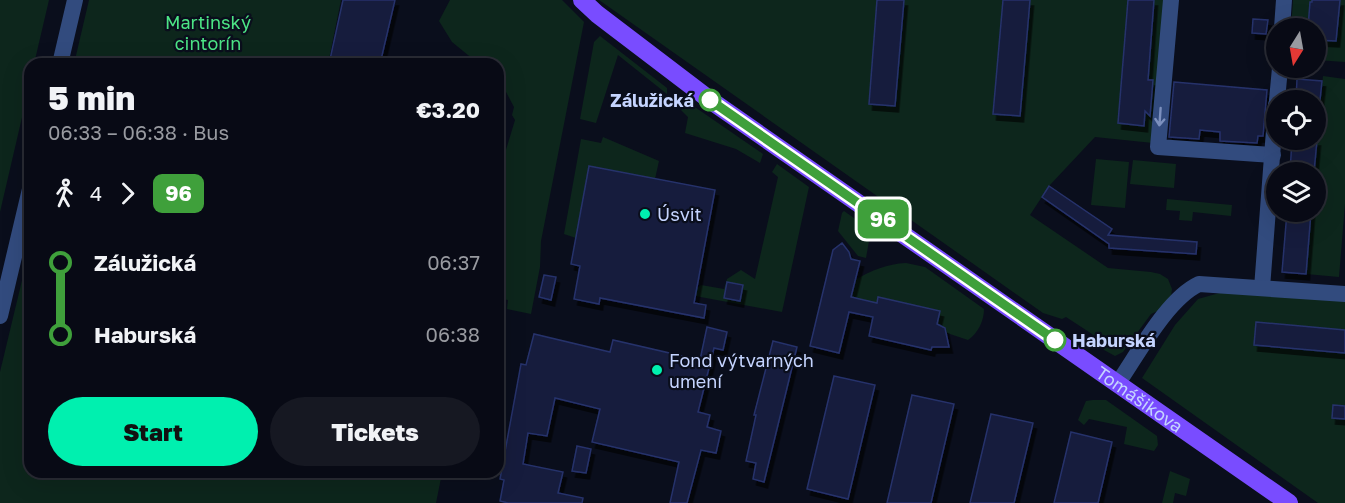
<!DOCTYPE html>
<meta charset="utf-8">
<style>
body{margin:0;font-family:"Golos Text",sans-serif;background:#161822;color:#f1f3f6;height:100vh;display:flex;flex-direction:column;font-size:22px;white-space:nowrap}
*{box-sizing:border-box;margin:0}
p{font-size:20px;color:#989aa0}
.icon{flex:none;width:33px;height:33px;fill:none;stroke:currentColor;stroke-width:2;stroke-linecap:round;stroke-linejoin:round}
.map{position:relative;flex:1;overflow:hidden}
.drawer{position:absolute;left:24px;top:58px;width:480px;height:420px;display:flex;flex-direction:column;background:#080a15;border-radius:18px;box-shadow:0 6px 24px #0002,0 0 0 2px #292b34}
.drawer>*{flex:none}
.badge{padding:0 12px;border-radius:9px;font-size:21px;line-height:39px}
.needle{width:39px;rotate:191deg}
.tools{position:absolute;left:1266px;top:18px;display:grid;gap:12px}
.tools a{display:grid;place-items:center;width:60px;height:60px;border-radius:50%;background:#080a15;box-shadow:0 6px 24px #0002,0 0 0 2px #292b34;font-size:30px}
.map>.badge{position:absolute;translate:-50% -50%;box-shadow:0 0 0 3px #fff}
.legs{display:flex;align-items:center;gap:9px;height:66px;padding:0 24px;font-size:20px}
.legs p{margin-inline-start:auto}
.overview{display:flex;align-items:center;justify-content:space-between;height:102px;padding:0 24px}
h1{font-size:33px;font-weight:800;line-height:45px}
.primary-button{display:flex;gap:12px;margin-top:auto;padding:12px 24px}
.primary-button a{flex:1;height:69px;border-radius:36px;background:#00f0af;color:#111;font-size:24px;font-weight:800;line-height:69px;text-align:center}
.primary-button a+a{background:#161822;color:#f1f3f6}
ul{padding:0 24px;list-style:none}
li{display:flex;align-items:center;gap:21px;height:72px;font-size:22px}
li i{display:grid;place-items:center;width:9px;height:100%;margin:0 8px;background:currentColor}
li i::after{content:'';width:15px;height:15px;margin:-8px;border:4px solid;border-radius:50%;background:#080a15}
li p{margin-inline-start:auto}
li:first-child i{background:linear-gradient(#0000 50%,currentColor 0)}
li:last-child i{background:linear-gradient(currentColor 50%,#0000 0)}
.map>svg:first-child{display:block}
.green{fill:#0d261c}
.building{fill:#151c3e;stroke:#26326b;stroke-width:1.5;filter:url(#shadow)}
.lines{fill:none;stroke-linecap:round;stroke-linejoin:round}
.minor{stroke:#324b7e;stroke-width:16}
.major{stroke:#794cff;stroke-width:18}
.oneway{stroke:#7c90be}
.line-1-casing{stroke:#fff;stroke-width:14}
.line-1{stroke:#3fa03b;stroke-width:9}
.stop-1-dot{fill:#fff;stroke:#3fa03b;stroke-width:3}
.poi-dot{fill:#00f0af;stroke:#0a0e1c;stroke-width:2}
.labels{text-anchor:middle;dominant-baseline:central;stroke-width:4.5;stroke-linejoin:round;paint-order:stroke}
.park-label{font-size:18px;fill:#4ce485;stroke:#0a0e1c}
.stop-label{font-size:18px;font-weight:bold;fill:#c5d4ff;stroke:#0a0e1c;text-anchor:end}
.poi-label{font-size:18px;fill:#c5d4ff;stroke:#0a0e1c;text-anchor:start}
.street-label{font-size:18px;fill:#c5d4ff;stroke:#0a0e1c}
</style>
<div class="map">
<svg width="1345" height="503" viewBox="0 0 1345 503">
<defs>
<filter id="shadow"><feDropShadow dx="3.5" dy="6" stdDeviation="0" flood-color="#0009"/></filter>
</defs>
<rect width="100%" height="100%" fill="#0a0e1c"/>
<g class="green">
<path d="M0,0H49L34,64H30V83L0,212Z"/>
<path d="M89,0H341L328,64H74Z"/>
<path d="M450,0H562L584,22L541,241L540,267L531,314L507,309L508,300L498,298V163H502L515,120L512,115L514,107L505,90L498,83V64H479L452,42L439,21Z"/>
<path d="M599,0H877L870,104L895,106L904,0H1165L1153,143L1095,137L1049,186L1030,215L1108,268L1151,272L1160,274L1168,279L1172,289L1171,296L1164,308L1151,314L1123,352L1115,356L1104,350L1092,334L1066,317L1062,319L1043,313Z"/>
<path d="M1293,0H1345V62L1316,60V28H1291Z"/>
<path d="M600,36L667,88V94L618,55L596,123L580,119L594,42Z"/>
<path d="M1323,76L1345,79V204L1339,277L1306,274L1311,212H1316L1314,172Z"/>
<path d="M689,103L763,154L760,163L736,149L685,133L688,117L681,110Z"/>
<path d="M603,137L659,161L655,179L589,166L576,238L564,234L581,139L601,143Z"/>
<path d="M1096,159L1129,162L1125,208L1091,205Z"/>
<path d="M1133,160L1176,164L1174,188L1130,184Z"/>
<path d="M777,164L809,187L782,312L625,283L697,288L701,285L724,289L727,279L741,270L755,279L778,177L772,172Z"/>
<path d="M1167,199L1232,205L1231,216L1193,212L1192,221L1179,220L1180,211L1166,210Z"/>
<path d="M844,211L871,230L866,258L858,256L838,231L842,213Z"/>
<path d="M30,247V472L442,473L436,503H0V372Z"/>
<path d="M906,263L925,267L984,309C984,321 978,333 968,340L947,333L945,328L937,324L940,311L879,297L877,303L851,297L855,280C872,270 887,264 906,263Z"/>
<path d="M1223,292L1345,300V406L1333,405L1332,417L1345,419V503H1318L1142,378L1175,325L1198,299Z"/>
<path d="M1093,400H1106L1157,436L1158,445L1154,451L1124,444L1127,427L1089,419L1084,425L1078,420L1086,401Z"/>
<path d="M1170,471L1190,479L1186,496L1175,493L1173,503H1162Z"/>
</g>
<g class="building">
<path d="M343,0H395L380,64H329Z"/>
<path d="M877,0H904L895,106L869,104Z"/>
<path d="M1003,0H1030L1020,116L993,114Z"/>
<path d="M1128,0H1154L1148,80H1153L1150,116L1145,111L1144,126L1118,123Z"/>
<path d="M1312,0H1340L1336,41L1316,40V28H1308L1310,2H1312Z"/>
<path d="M1253,19L1268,20L1266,34L1252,33Z"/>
<path d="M1297,79L1322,81L1320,100H1296Z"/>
<path d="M1174,82L1267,90L1263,136H1258L1257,143L1220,141V132L1200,130L1199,139L1169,137Z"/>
<path d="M1292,140H1317L1314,172H1290Z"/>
<path d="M589,166L715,190L694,303L706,305L704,318L600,298L599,304L574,299L580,266L571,264Z"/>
<path d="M1049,186L1112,229L1108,235L1197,242L1196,254L1109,248V244L1042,197Z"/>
<path d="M1287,212H1311L1306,274L1282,272Z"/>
<path d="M842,243L849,252L851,259L860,261L851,297L877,303L878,297L940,311L937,324L945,328L949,347H932L931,350L869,336L873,317L849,312L839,353L810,346L833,250Z"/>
<path d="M544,275L556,277L551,300L539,297Z"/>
<path d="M727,282L743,285L740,301L724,298Z"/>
<path d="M1256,322L1345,330V353L1254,345Z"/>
<path d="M707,327L727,332L723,350L714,348L698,412L710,415L707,427L721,431L716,453L701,450L687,503H670L679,462L592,442L600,409L555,398L547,436L528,433L523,464L563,472L558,493L583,498L582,503H508L500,501L504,480L500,479L521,364L526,365L534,334L610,352L613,340L700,360Z"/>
<path d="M773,341L797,347L764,482L753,479L756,463L746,461L756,415H754Z"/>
<path d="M834,376L875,385L848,499L807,489Z"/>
<path d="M912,395L954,404L933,494L931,503H887Z"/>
<path d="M1333,405L1345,406V419L1332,418Z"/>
<path d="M991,414L1033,423L1014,503H970Z"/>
<path d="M1071,432L1112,442L1098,503H1054Z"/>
<path d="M577,446L591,449L586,473L572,471Z"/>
</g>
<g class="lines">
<g class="minor">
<path d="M1171,0L1158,147L1273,155"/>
<path d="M1282,28L1284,0"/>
<path d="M60,64L75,0"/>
<path d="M1277,100L1280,68"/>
<path d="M1262,288L1276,104"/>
<path d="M0,316L30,189"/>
<path d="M1118,383C1138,354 1167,299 1199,284L1345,294"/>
</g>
<path class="major" id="s1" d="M582,0L597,14L710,100L1289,503"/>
</g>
<defs><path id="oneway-shaft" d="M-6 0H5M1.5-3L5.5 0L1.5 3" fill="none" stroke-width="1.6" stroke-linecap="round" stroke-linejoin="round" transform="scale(1.5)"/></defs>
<use class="oneway" href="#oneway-shaft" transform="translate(1160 117) rotate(94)"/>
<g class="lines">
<g class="line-1-casing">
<path id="line-1" d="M710,100L1055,340"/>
</g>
<use href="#line-1" class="line-1"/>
</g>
<g class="stop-1-dot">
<circle cx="710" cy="100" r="10"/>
<circle cx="1055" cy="340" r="10"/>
</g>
<g class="poi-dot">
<circle cx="645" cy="214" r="6"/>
<circle cx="657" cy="370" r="6"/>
</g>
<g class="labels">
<g class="park-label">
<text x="208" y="22">Martinský<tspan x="208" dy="21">cintorín</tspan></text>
</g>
<g class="stop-label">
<text x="694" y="100">Zálužická</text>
<text x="1072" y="340" text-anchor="start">Haburská</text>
</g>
<g class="poi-label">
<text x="657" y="214">Úsvit</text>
<text x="669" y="360">Fond výtvarných<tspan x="669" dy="21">umení</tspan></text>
</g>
<g class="street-label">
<text stroke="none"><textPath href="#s1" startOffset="686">Tomášikova</textPath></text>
</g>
</g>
</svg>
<div class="tools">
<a><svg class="needle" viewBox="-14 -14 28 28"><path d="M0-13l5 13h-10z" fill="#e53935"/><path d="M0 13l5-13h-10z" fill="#989aa0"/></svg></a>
<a><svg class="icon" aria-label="locate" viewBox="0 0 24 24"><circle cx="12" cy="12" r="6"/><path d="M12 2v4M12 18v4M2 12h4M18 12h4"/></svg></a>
<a><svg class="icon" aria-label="layers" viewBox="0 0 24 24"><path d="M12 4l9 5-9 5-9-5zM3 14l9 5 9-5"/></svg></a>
</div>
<b class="badge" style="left:883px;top:219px;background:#3fa03b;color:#fff">96</b>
<section class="drawer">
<div class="overview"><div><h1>5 min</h1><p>06:33 – 06:38 · Bus</p></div><b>€3.20</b></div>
<div class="legs"><svg class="icon" aria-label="walk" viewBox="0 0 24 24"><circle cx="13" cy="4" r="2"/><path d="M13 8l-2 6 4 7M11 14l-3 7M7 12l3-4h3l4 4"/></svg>4<svg class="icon" aria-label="forward" viewBox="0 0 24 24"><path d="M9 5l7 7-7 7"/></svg><b class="badge" style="background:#3fa03b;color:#fff">96</b></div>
<ul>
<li><i style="color:#3fa03b"></i><b>Zálužická</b><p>06:37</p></li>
<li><i style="color:#3fa03b"></i><b>Haburská</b><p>06:38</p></li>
</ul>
<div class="primary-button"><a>Start</a><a>Tickets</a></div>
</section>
</div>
